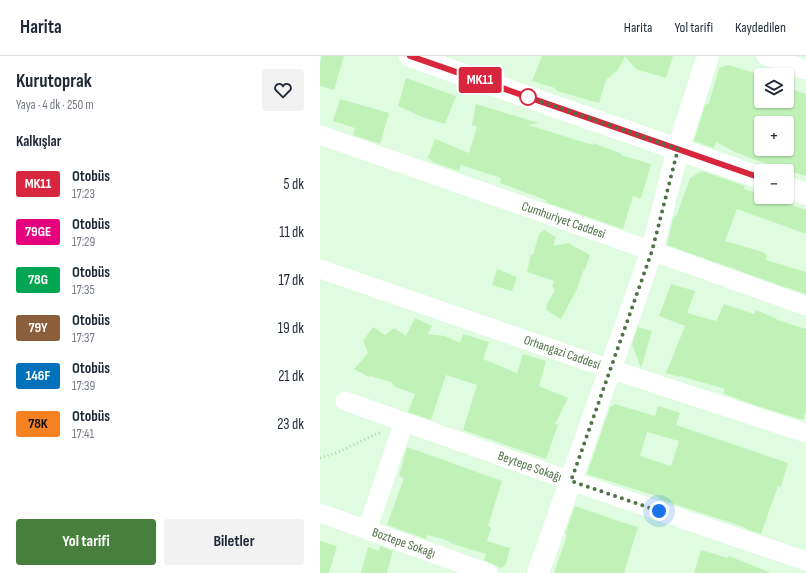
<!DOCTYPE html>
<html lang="tr">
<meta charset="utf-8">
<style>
body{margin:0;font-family:"Sofia Sans Condensed",sans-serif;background:#f2f2f3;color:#1f2937;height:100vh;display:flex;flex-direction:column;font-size:15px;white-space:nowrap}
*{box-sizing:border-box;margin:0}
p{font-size:13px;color:#747a83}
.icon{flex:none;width:22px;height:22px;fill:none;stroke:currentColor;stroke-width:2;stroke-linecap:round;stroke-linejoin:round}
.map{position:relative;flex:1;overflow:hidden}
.drawer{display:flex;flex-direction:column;background:#fff;width:320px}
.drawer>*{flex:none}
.badge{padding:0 8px;border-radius:3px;font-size:14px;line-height:26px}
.controls{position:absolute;left:434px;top:12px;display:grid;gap:8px}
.controls a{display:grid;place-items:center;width:40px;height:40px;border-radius:4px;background:#fff;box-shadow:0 1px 3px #0004;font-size:20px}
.you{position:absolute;width:20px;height:20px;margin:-10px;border:3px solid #fff;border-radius:50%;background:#1a73e8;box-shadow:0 0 0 6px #1a73e833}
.map>.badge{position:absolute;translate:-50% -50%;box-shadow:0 0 0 2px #fff}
h2{padding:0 16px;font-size:15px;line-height:36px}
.round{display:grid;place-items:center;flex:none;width:42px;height:42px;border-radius:4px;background:#f2f2f3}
.overview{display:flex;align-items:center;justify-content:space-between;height:68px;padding:0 16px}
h1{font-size:19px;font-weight:700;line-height:30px}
.button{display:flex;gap:8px;margin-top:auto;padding:8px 16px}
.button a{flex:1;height:46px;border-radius:4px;background:#477f3c;color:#fff;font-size:16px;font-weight:700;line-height:46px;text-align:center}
.button a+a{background:#f2f2f3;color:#1f2937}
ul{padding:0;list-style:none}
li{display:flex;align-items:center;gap:12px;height:48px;padding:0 16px}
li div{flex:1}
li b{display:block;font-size:15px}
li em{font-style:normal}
li .badge{min-width:44px;font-weight:700;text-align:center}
header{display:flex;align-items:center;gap:24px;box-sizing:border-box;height:56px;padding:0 20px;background:#fff;border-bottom:1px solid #e0e1e3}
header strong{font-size:19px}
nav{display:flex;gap:22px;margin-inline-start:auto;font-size:14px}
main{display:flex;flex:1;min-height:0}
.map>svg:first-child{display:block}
.building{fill:#c0f2b7;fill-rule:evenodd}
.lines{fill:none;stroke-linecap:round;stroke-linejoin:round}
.path{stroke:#a4d69b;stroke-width:2.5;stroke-dasharray:1 3;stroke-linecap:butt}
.street{stroke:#fff;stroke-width:19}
.secondary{stroke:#fff;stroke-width:22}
.line-casing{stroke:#fff;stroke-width:9}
.line{stroke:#d7263d;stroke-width:6}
.walk{stroke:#4f7247;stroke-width:4;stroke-dasharray:0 7.2}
.stop-dot{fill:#fff;stroke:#d7263d;stroke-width:2}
.labels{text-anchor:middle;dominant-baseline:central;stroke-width:3.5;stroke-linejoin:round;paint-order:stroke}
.street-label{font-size:13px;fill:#4f7247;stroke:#e6ffe7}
</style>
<header>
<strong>Harita</strong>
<nav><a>Harita</a><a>Yol tarifi</a><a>Kaydedilen</a></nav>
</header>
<main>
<section class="drawer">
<div class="overview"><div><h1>Kurutoprak</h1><p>Yaya · 4 dk · 250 m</p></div><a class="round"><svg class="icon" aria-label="heart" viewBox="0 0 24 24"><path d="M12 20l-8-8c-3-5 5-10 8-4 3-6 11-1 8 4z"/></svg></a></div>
<h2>Kalkışlar</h2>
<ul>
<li><span class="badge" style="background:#d7263d;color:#fff">MK11</span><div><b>Otobüs</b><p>17:23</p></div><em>5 dk</em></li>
<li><span class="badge" style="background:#e6007e;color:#fff">79GE</span><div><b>Otobüs</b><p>17:29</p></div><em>11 dk</em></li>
<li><span class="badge" style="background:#00a651;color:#fff">78G</span><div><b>Otobüs</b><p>17:35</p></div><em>17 dk</em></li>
<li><span class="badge" style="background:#8b5e3c;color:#fff">79Y</span><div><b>Otobüs</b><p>17:37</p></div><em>19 dk</em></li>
<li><span class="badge" style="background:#0072bc;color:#fff">146F</span><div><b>Otobüs</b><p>17:39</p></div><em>21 dk</em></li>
<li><span class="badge" style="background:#f58220;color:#111">78K</span><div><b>Otobüs</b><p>17:41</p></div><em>23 dk</em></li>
</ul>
<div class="button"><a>Yol tarifi</a><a>Biletler</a></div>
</section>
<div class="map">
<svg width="486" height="517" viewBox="0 0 486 517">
<rect width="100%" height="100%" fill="#dffce1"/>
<g class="building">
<path d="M2,0H24L14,34L0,30V7Z"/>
<path d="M222,0H353L346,22L316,13L305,0L298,14L286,24L279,47L237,35L235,32L212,25Z"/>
<path d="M408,9L441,19V45H467V31L486,38V120L446,108L415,96L396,86L394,92L374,85L385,49L389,47L399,12ZM441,67H467V93H441Z"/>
<path d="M86,22L136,40L125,68L102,61L78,50Z"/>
<path d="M20,43L69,57L60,88L33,79L35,72L13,65Z"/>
<path d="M156,48L219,67L208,69L273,89V87L302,98L301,99L331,108L321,143L313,140L303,173L225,146L226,144L180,127L181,122L141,109L139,115L115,107L108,102L115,83L149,97L157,71L152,69Z"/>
<path d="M382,115L425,130L424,133L441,138V141H448L486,154V178L417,153L405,185L443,196L447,199L446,204L486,216V238L471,233V232H467L347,189L353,162L357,158L370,122Z"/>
<path d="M224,174L236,181L233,190L248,187L270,199L265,214L264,213L257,233L241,263L226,254L227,248L235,234L232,230L234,225L207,216L211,198L213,199L219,178Z"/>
<path d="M177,213L197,221L192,235L172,229Z"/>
<path d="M351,228L375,235L367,257L396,265L404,248L434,258L436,254L457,263V264L486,273V355L483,364L431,348L403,337L405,333L360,320V321L346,317L365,270L339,260Z"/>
<path d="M95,262L112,270L108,278L125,280L140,287L143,278L169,286L163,303L197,317L203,298L226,305L219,330L248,342L235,368L238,369L226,403L143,374L157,329L126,319L111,364L88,356L95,338L75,331L71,326L50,320L49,321L34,313L48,297L43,285L53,271L65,279L74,272L86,280Z"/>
<path d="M318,271L332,275L321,312L312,288Z"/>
<path d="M295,348L335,360L338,350L360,357L356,369L468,407L461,431L458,430L441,478L426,473L424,471L339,443V441L267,418L290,351ZM327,376L359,385L351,410L320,400Z"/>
<path d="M87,391L182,425L168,470L171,472L167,485L190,492L186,508L181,512L164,504L166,498L133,488L126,484L108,479L106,483L67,469L84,422L79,420Z"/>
<path d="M255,450L304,467L318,471L304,517H234L247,479L245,478Z"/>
<path d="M0,485L17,490L9,517H0Z"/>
<path d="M60,490L73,495L67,517H41L48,491L59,495Z"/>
<path d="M381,494L408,502L409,500L449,516V517H374Z"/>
</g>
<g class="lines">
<path class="path" d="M0,402L16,397L61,376"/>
<g class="street">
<path d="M446,0L486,14"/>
<path id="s1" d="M0,79L332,195L486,250"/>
<path id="s2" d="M0,213L290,313L486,377"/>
<path id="s3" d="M25,345L251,425L486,505"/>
<path id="s4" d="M0,457L168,517"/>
<path d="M47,474L84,366"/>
</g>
<g class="secondary">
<path d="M90,0L441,122"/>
<path d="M467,131L486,138"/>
<path d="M218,517L332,195L358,93L388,0"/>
</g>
</g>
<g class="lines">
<g class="line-casing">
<path id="line" d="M90,0L441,122"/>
</g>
<use href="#line" class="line"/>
<path class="walk" d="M208,41L358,93L332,195L251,425L339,455"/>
</g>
<circle class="stop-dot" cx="208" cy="41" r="8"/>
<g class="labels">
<g class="street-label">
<text stroke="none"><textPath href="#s1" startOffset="258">Cumhuriyet Caddesi</textPath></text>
<text stroke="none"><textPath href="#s2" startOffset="256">Orhangazi Caddesi</textPath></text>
<text stroke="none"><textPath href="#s3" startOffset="196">Beytepe Sokağı</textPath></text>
<text stroke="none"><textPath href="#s4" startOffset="89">Boztepe Sokağı</textPath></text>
</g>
</g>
</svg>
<div class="controls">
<a><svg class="icon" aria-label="layers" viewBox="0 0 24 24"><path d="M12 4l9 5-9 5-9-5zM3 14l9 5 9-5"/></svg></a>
<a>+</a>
<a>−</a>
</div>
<div class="you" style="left:339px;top:455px"></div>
<b class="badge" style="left:160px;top:24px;background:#d7263d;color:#fff">MK11</b>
</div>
</main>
